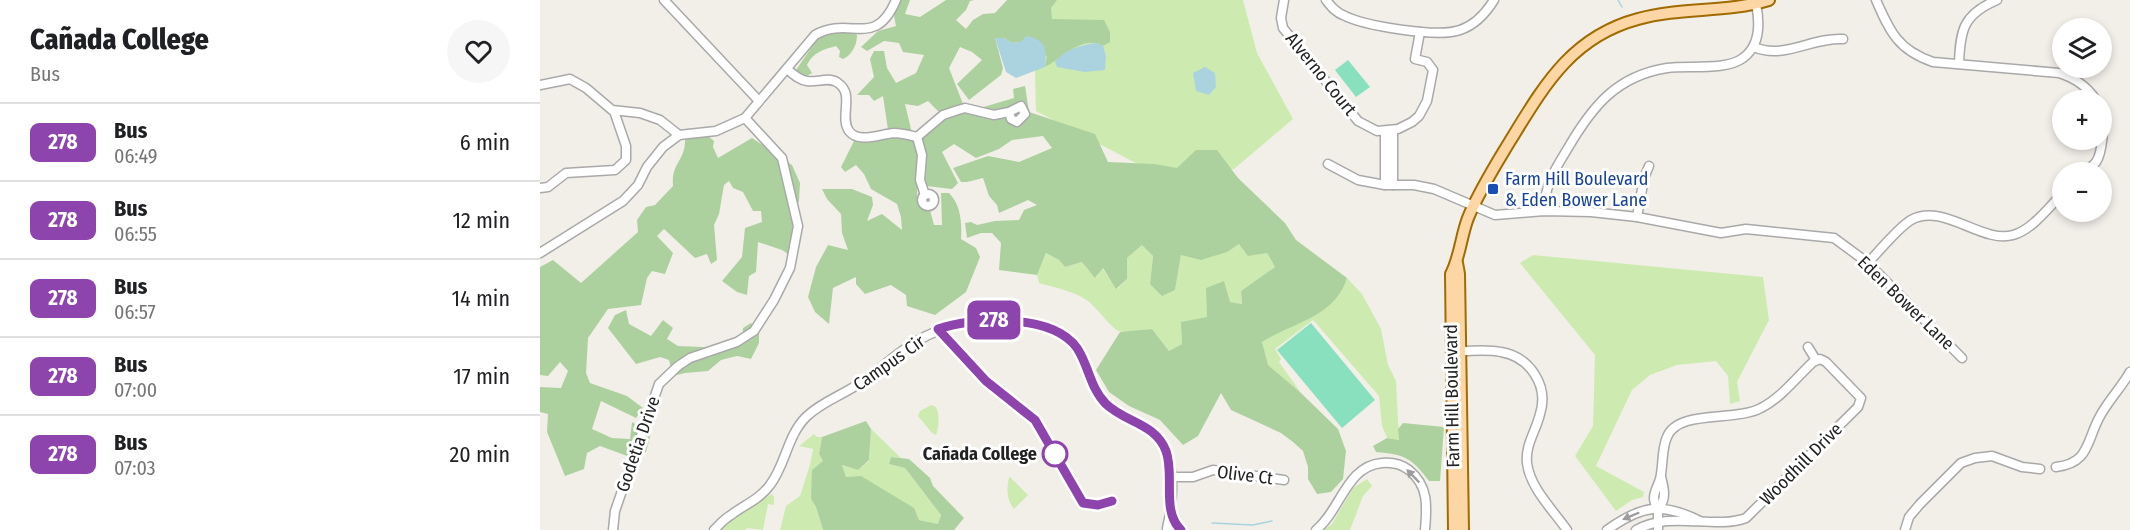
<!DOCTYPE html>
<meta charset="utf-8">
<style>
body{margin:0;font-family:"Fira Sans Condensed",sans-serif;background:#f6f6f6;color:#202124;height:100vh;display:flex;flex-direction:column;font-size:22px;white-space:nowrap}
*{box-sizing:border-box;margin:0}
p{font-size:20px;color:#757577}
.icon{flex:none;width:33px;height:33px;fill:none;stroke:currentColor;stroke-width:2;stroke-linecap:round;stroke-linejoin:round}
.map{position:relative;flex:1;overflow:hidden}
.panel{display:flex;flex-direction:column;background:#fff;width:540px}
.panel>*{flex:none}
.badge{padding:0 12px;border-radius:9px;font-size:21px;line-height:39px}
.tools{position:absolute;left:1512px;top:18px;display:grid;gap:12px}
.tools a{display:grid;place-items:center;width:60px;height:60px;border-radius:50%;background:#fff;box-shadow:0 3px 9px #0003;font-size:30px}
.map>.badge{position:absolute;translate:-50% -50%;box-shadow:0 0 0 3px #fff}
.round{display:grid;place-items:center;flex:none;width:63px;height:63px;border-radius:32px;background:#f6f6f6}
.headline{display:flex;align-items:center;justify-content:space-between;height:102px;padding:0 30px}
h1{font-size:28px;font-weight:800;line-height:45px}
ul{padding:0;list-style:none}
li{display:flex;align-items:center;gap:18px;height:78px;padding:0 30px;border-top:2px solid #e0e0e0}
li div{flex:1}
li b{display:block;font-size:22px}
li em{font-style:normal}
li .badge{min-width:66px;font-weight:700;text-align:center}
main{display:flex;flex:1;min-height:0}
.map>svg:first-child{display:block}
.grass{fill:#cdebb0}
.forest{fill:#add19e}
.pitch{fill:#88e0be}
.water{fill:#aad3df}
.lines{fill:none;stroke-linecap:round;stroke-linejoin:round}
.stream{stroke:#aad3df;stroke-width:1.5}
.minor-casing{stroke:#a9a9a9;stroke-width:11}
.major-casing{stroke:#a06b00;stroke-width:14}
.minor{stroke:#fff;stroke-width:8}
.major{stroke:#fcd6a4;stroke-width:10}
.oneway{fill:#9c9c9c}
.line-casing{stroke:#fff;stroke-width:14}
.line{stroke:#8e44ad;stroke-width:9}
.transit-dot{fill:#1a4fb4;stroke:#fff;stroke-width:2}
.stop-dot{fill:#fff;stroke:#8e44ad;stroke-width:3}
.labels{text-anchor:middle;dominant-baseline:central;stroke-width:6;stroke-linejoin:round;paint-order:stroke}
.street-label{font-size:18px;fill:#222;stroke:#fff}
.transit-label{font-size:18px;fill:#164399;stroke:#fff;text-anchor:start}
.stop-label{font-size:18px;font-weight:bold;fill:#222;stroke:#fff;text-anchor:end}
</style>
<main>
<section class="panel">
<div class="headline"><div><h1>Cañada College</h1><p>Bus</p></div><a class="round"><svg class="icon" aria-label="heart" viewBox="0 0 24 24"><path d="M12 20l-8-8c-3-5 5-10 8-4 3-6 11-1 8 4z"/></svg></a></div>
<ul>
<li><span class="badge" style="background:#8e44ad;color:#fff">278</span><div><b>Bus</b><p>06:49</p></div><em>6 min</em></li>
<li><span class="badge" style="background:#8e44ad;color:#fff">278</span><div><b>Bus</b><p>06:55</p></div><em>12 min</em></li>
<li><span class="badge" style="background:#8e44ad;color:#fff">278</span><div><b>Bus</b><p>06:57</p></div><em>14 min</em></li>
<li><span class="badge" style="background:#8e44ad;color:#fff">278</span><div><b>Bus</b><p>07:00</p></div><em>17 min</em></li>
<li><span class="badge" style="background:#8e44ad;color:#fff">278</span><div><b>Bus</b><p>07:03</p></div><em>20 min</em></li>
</ul>
</section>
<div class="map">
<svg width="1590" height="530" viewBox="0 0 1590 530">
<rect width="100%" height="100%" fill="#f2efe9"/>
<g class="grass">
<path d="M493,0H703L717,53L753,119L694,169L613,172L496,111Z"/>
<path d="M699,244L727,253L735,267L701,291L702,304L690,302L667,317L642,344L629,351L612,329C602,330 588,334 579,331C572,329 556,307 548,301C534,291 516,288 499,283L497,275L506,253L519,260L525,267L542,262L556,278L562,268L577,289L587,279V258L602,245L613,256L610,284L635,289L641,255Z"/>
<path d="M993,255L1223,277L1229,320L1197,382L1200,401L1190,404L1188,376L1176,361L1137,365L1110,375L1092,390L1056,466L1104,492L1103,497L1092,500L1076,511L1035,456L1053,426L1055,355L980,263Z"/>
<path d="M807,278L822,294L841,329L848,365L856,381L859,440L847,438L842,426L839,396L773,320L735,349L741,359L739,362L761,393L727,365L722,341C751,323 796,314 807,278Z"/>
<path d="M391,405L396,407C400,415 399,427 396,435L392,433L378,416L380,411Z"/>
<path d="M331,429L361,458L351,457L349,464L365,468L401,515L398,524L379,520L306,477L302,465L318,470L329,461Z"/>
<path d="M274,434L277,437H282L279,454L283,461L271,499L276,507L283,530H240L246,506L260,496L270,465L273,449L259,446Z"/>
<path d="M469,478L470,477L488,495L474,509C467,500 466,490 469,478Z"/>
<path d="M827,479L832,486L823,496L810,530H784L792,524L813,488Z"/>
<path d="M232,494L234,497V505L228,504L223,530L207,528L205,530H178L194,516Z"/>
</g>
<g class="forest">
<path d="M360,0H370L365,14L380,17L406,0H434L430,1L426,10L416,20L426,29L433,20L443,14L455,13L467,0H517L511,8L512,19L564,20L570,32V42L563,46C542,34 522,59 505,67L507,56L480,42L472,43L464,38H455L463,68L461,75L429,100L417,84L442,60L432,52L420,47L409,68L423,104L399,112L388,101L378,106L365,104L372,133L348,130L343,96L334,101L329,95H317L334,77L330,59L334,51H344L347,68L356,83L376,73L384,55L363,52L359,43L344,41L327,51L321,47L338,31L356,26L354,16Z"/>
<path d="M288,31H310L317,35C317,45 312,55 303,59L299,57L300,51L296,46C282,50 274,52 267,65L272,73L265,77L256,70L280,35Z"/>
<path d="M485,86L489,112L555,134L568,162L614,164L637,168L656,150H677L698,178L745,223L756,240L807,278C795,317 754,322 722,342L728,365L761,393L798,429L806,451L803,479L791,492L777,494L768,479V467L763,451L753,442L741,433L691,410L681,393L658,436L643,445L620,420L589,406L569,392L556,370L580,332L612,329L629,351L642,344L641,322L667,317L666,288L684,281L690,302L702,304L701,291L735,267L727,253L708,256L699,244L687,252L661,260L641,255L635,290L622,296L610,284L613,256L602,245L587,258V279L576,289L563,268L555,278L542,262L525,267L519,260L506,253L497,275L459,270L461,243L452,233H441L427,238L425,223L431,222L437,225L455,221L479,220L484,210L497,205L488,200L459,213L457,205L449,196L443,178L427,182H421L413,168L448,156L479,162L512,148L503,136L472,140L459,149L436,158L414,144L402,152L418,183L412,189L386,186C380,166 389,160 380,139L403,119L474,98L473,89Z"/>
<path d="M167,135L174,141L173,147L178,158L212,138L252,165L260,183L259,201L252,217L253,233L248,254L242,250L218,242L216,272L209,276L207,295L197,292L182,281L202,257L205,228L222,222L221,211H213L203,192L193,188L189,181L184,185L179,214L174,225L177,260L171,264L167,254L155,258L124,229L117,236L133,253L125,274L112,271L107,278L101,305L68,309L48,338L46,373L50,383L87,396L103,408L96,418L61,401L52,429L72,438L90,439L92,422L111,433L106,452L90,457L60,446L47,453L44,469L25,476L7,432L8,414L0,412V387L21,388L28,371L20,362L8,376L0,375V267L13,260L41,283L98,232L97,220L106,207L115,205L133,186C131,162 146,161 145,138Z"/>
<path d="M354,136L374,139L378,155L377,199L390,210L394,225H402L401,193H409C421,205 422,223 421,239L436,248L440,257L426,292L395,315L367,306L366,295L351,285L325,294L316,284V277L293,288L289,324L275,312L268,297L276,267L288,245L308,250L302,233L301,214L287,199L282,189H312L332,197L333,205L327,221L342,214L362,230L361,217L357,204L331,189L324,174L316,165L305,172L301,167L314,141Z"/>
<path d="M86,310L89,324L111,336L123,320L133,328L127,339L138,346L163,347L176,352L202,343L203,328L211,323L219,331V343L211,359L197,356L181,360L168,371L145,373L133,376L129,360L120,357L96,364L68,328L75,315Z"/>
<path d="M326,421L331,429L329,460L318,470L302,465L306,477L321,476L374,508L379,520L398,524L401,515L365,468L349,464L351,457L369,459L390,478L393,486L424,518L414,530H283L276,507L271,499L272,470L283,461L279,454L282,437Z"/>
<path d="M863,423L904,427L900,481H889C872,458 864,454 836,452L833,446L847,438L859,440L858,429Z"/>
</g>
<g class="pitch">
<path d="M808,60L830,87L816,97L795,70Z"/>
<path d="M771,323L835,400L802,428L737,350Z"/>
</g>
<g class="water">
<path d="M487,36C506,40 507,49 505,67L476,78L466,72L455,38H464L472,43L480,42Z"/>
<path d="M557,43L563,46L566,56L565,70L545,72L517,67L515,62C525,49 541,45 557,43Z"/>
<path d="M665,67L675,73L676,87L669,95L656,91L653,73Z"/>
</g>
<g class="lines">
<g class="stream">
<path d="M1078,0L1082,7"/>
<path d="M672,523L713,525L732,521"/>
</g>
<g class="minor-casing">
<g id="minor">
<path d="M124,0L219,101"/>
<path d="M744,0L741,18L743,28L818,121L837,131L858,129L872,122L879,116L887,101L893,70L887,62L875,59L880,32"/>
<path d="M786,0C791,6 795,12 803,15C824,26 898,38 920,30C935,25 946,13 954,0"/>
<path d="M1336,0C1350,32 1358,50 1393,62L1519,73C1535,78 1547,86 1556,100"/>
<path d="M1214,47C1244,60 1272,37 1303,39"/>
<path d="M1419,64C1420,29 1424,14 1457,0"/>
<path d="M247,69C253,74 259,80 267,81C277,83 289,76 298,83C315,94 299,117 309,131C319,144 340,134 354,133C361,133 369,135 377,137L382,155L380,180L385,195"/>
<path d="M0,85L30,79L46,88L72,110L100,113L120,120L139,135"/>
<path d="M853,130V185"/>
<path d="M845,131V185"/>
<path d="M377,137L403,115L418,110L425,108L454,115L469,112L481,106L485,114L477,122L471,119L469,112"/>
<path d="M788,164L818,180L845,185H874L894,189L955,215L1004,211L1051,212L1097,217L1181,233L1206,229L1294,238L1328,263L1422,358"/>
<path d="M1545,172C1548,169 1553,166 1556,162C1562,154 1565,124 1562,114"/>
<path d="M0,188L8,187L26,173L75,170L86,160V146L74,111"/>
<circle cx="388" cy="200" r="6"/>
<path d="M1004,211C1005,184 1014,171 1028,148C1052,107 1076,76 1127,68C1148,65 1186,71 1203,58C1221,45 1220,23 1216,4"/>
<path d="M1097,217L1104,178L1109,166"/>
<path d="M0,253L83,201L98,185L107,167L123,147L139,135L176,131L205,118L275,35C310,15 335,50 356,0"/>
<path d="M1328,263C1338,252 1359,227 1371,220C1403,202 1442,244 1473,235C1492,230 1509,207 1522,194"/>
<path d="M1268,347L1276,360"/>
<path d="M919,351C933,351 948,349 961,352C990,357 1009,386 1000,414C996,431 985,445 987,463C990,488 1013,510 1027,530"/>
<path d="M1516,467C1549,463 1546,443 1559,418C1567,402 1581,388 1590,372"/>
<path d="M631,477H653L673,470L744,480"/>
<path d="M1118,508C1127,500 1124,488 1121,477"/>
<path d="M630,514L641,530"/>
<path d="M73,530L75,511L119,384L138,366L150,358L197,342L214,331L234,300L250,268L258,226L242,158L205,118"/>
<path d="M174,530C179,525 184,519 191,515C204,505 220,499 230,485C246,464 247,436 266,417C281,402 303,395 320,383C334,374 346,363 359,353C396,325 434,316 479,322C497,325 517,329 530,340C546,354 545,376 557,393C568,409 583,416 600,424C633,438 635,482 630,512C630,518 627,524 627,530"/>
<path d="M776,530C801,510 806,466 842,463C852,462 861,464 869,470C889,486 887,507 885,530"/>
<path d="M1067,530C1102,505 1122,502 1160,521"/>
<path d="M1096,530C1132,510 1174,530 1206,518L1318,407L1321,398L1286,362L1280,359L1273,362C1257,377 1241,398 1221,408C1195,422 1138,409 1127,437C1122,448 1123,462 1121,474C1120,486 1108,496 1118,508"/>
<path d="M1118,530V508"/>
<path d="M1365,530L1369,517L1380,504L1421,463L1435,458L1452,456L1482,467L1500,469"/>
</g>
</g>
<g class="major-casing">
<g id="major">
<path d="M917,263L919,274L923,530"/>
<path d="M914,530L911,274C920,257 921,236 928,218C939,191 955,166 970,141C1004,86 1031,37 1098,19C1141,7 1186,13 1229,0"/>
</g>
</g>
<use href="#minor" class="minor"/>
<use href="#major" class="major"/>
</g>
<defs><path id="oneway-solid" d="M-6-.8H1V-3.2L6.5 0L1 3.2V.8H-6Z" transform="scale(1.5)"/></defs>
<g class="oneway">
<use href="#oneway-solid" transform="translate(873 476) rotate(-134)"/>
<use href="#oneway-solid" transform="translate(1091 516) rotate(157)"/>
</g>
<g class="lines">
<g class="line-casing">
<path id="line" d="M572,501L558,505L543,503L495,420L446,381L398,329C433,317 512,313 537,348C549,366 550,388 566,404C586,423 615,423 626,451C635,476 621,511 641,530"/>
</g>
<use href="#line" class="line"/>
</g>
<rect class="transit-dot" x="947" y="183" width="12" height="12" rx="3"/>
<circle class="stop-dot" cx="515" cy="454" r="12"/>
<g class="labels">
<g class="street-label">
<text transform="translate(781 74) rotate(51)">Alverno Court</text>
<text transform="translate(1366 303) rotate(44)">Eden Bower Lane</text>
<text transform="translate(349 363) rotate(-35)">Campus Cir</text>
<text transform="translate(912 396) rotate(-91)">Farm Hill Boulevard</text>
<text transform="translate(98 444) rotate(-71)">Godetia Drive</text>
<text transform="translate(1261 464) rotate(-45)">Woodhill Drive</text>
<text transform="translate(705 475) rotate(7)">Olive Ct</text>
</g>
<g class="transit-label">
<text x="965" y="179">Farm Hill Boulevard<tspan x="965" dy="21">&amp; Eden Bower Lane</tspan></text>
</g>
<g class="stop-label">
<text x="497" y="454">Cañada College</text>
</g>
</g>
</svg>
<div class="tools">
<a><svg class="icon" aria-label="layers" viewBox="0 0 24 24"><path d="M12 4l9 5-9 5-9-5zM3 14l9 5 9-5"/></svg></a>
<a>+</a>
<a>−</a>
</div>
<b class="badge" style="left:454px;top:320px;background:#8e44ad;color:#fff">278</b>
</div>
</main>
